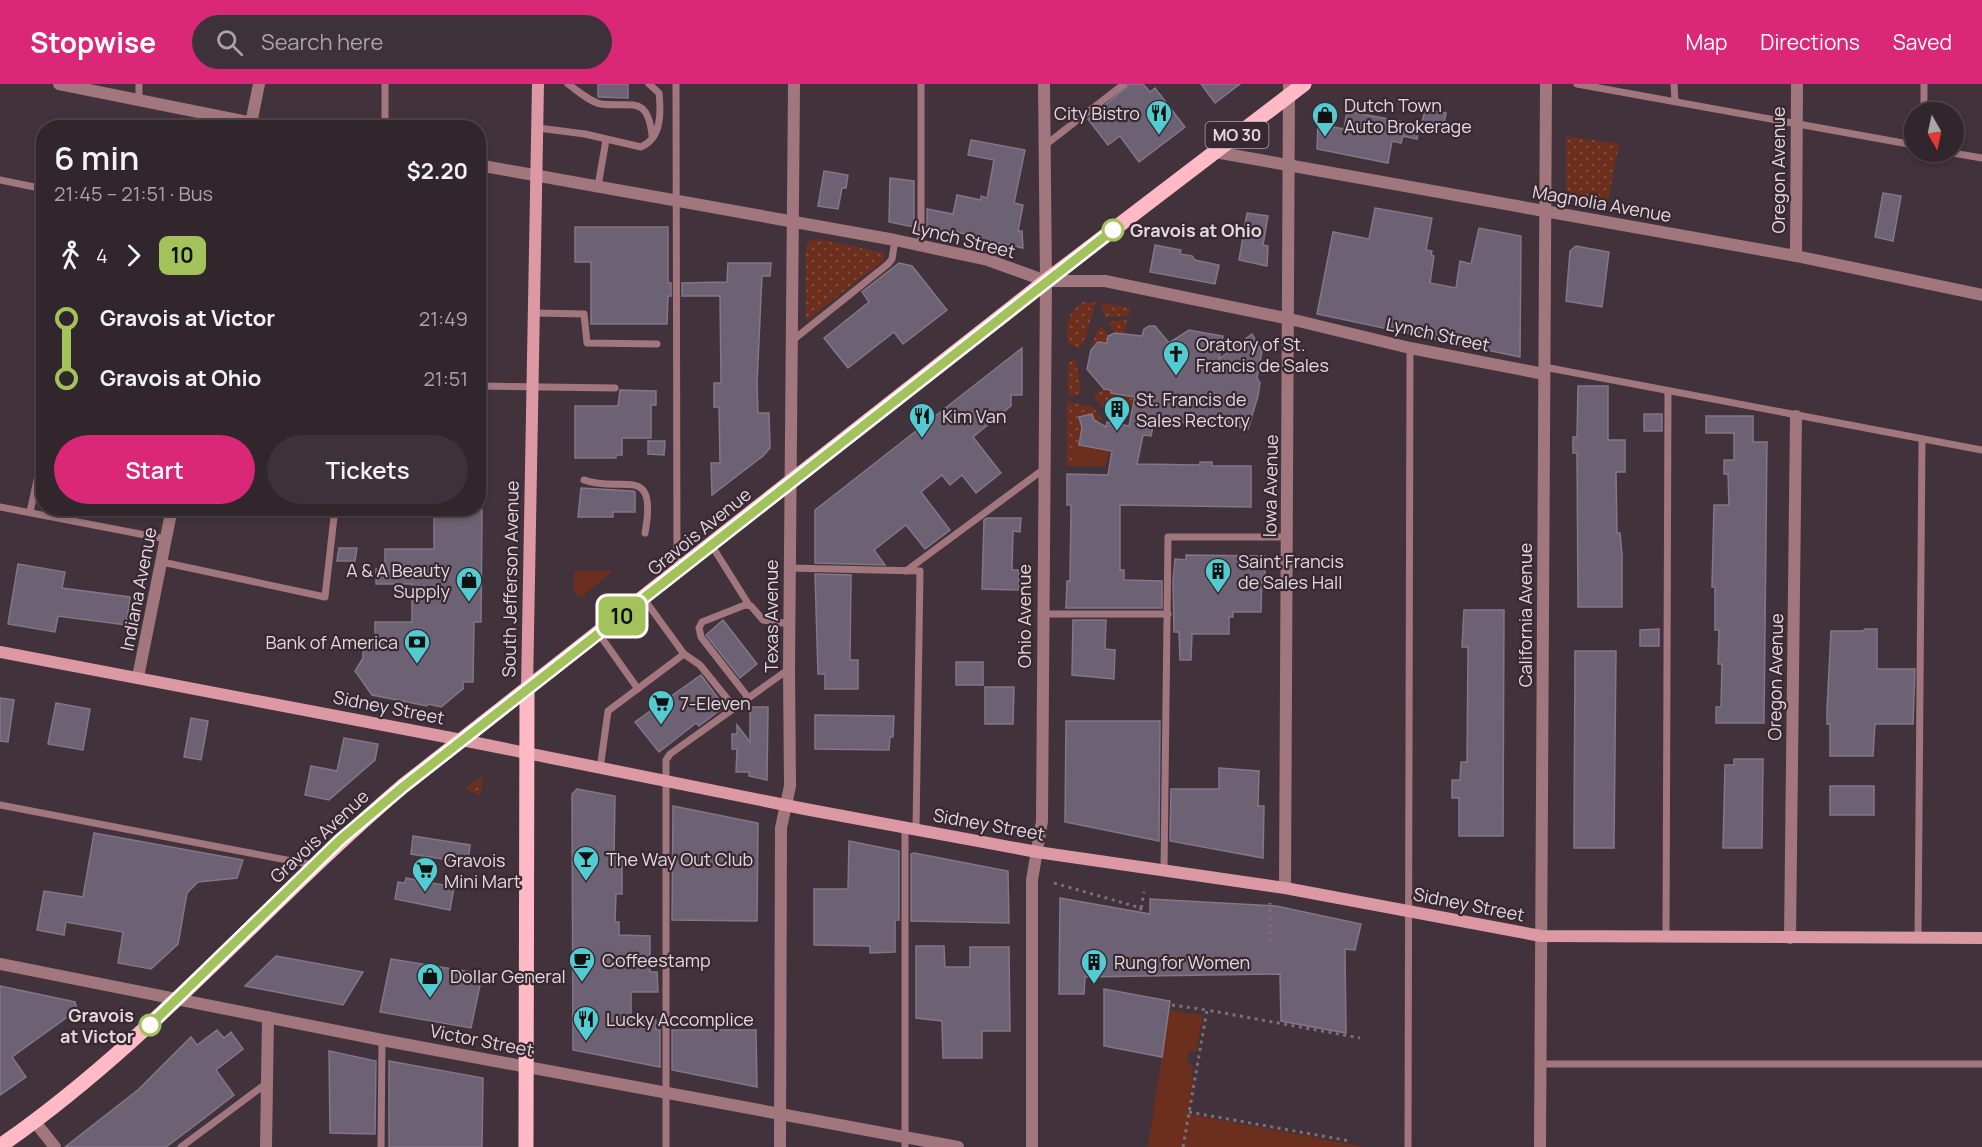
<!DOCTYPE html>
<meta charset="utf-8">
<style>
body{margin:0;font-family:Manrope,sans-serif;background:#3d3239;color:#f1f3f6;height:100vh;display:flex;flex-direction:column;font-size:22px;white-space:nowrap}
*{box-sizing:border-box;margin:0}
p{font-size:20px;color:#a8a5aa}
.icon{flex:none;width:33px;height:33px;fill:none;stroke:currentColor;stroke-width:2;stroke-linecap:round;stroke-linejoin:round}
.map{position:relative;flex:1;overflow:hidden}
.drawer{position:absolute;left:36px;top:36px;width:450px;height:396px;display:flex;flex-direction:column;background:#32262d;border-radius:24px;box-shadow:0 3px 9px #0003,0 0 0 2px #4d4349}
.drawer>*{flex:none}
.badge{padding:0 12px;border-radius:9px;font-size:21px;line-height:39px}
.needle{width:39px;rotate:171deg}
.controls{position:absolute;left:1904px;top:18px;display:grid;gap:12px}
.controls a{display:grid;place-items:center;width:60px;height:60px;border-radius:50%;background:#32262d;box-shadow:0 3px 9px #0003,0 0 0 2px #4d4349;font-size:30px}
.map>.badge{position:absolute;translate:-50% -50%;box-shadow:0 0 0 3px #fff}
.legs{display:flex;align-items:center;gap:9px;height:66px;padding:0 18px;font-size:20px}
.legs p{margin-inline-start:auto}
.overview{display:flex;align-items:center;justify-content:space-between;height:102px;padding:0 18px}
h1{font-size:33px;font-weight:600;line-height:45px}
.action{display:flex;gap:12px;margin-top:auto;padding:12px 18px}
.action a{flex:1;height:69px;border-radius:36px;background:#db2777;color:#fff;font-size:24px;font-weight:600;line-height:69px;text-align:center}
.action a+a{background:#3d3239;color:#f1f3f6}
ul{padding:0 18px;list-style:none}
li{display:flex;align-items:center;gap:21px;height:60px;font-size:22px}
li i{display:grid;place-items:center;width:9px;height:100%;margin:0 8px;background:currentColor}
li i::after{content:'';width:15px;height:15px;margin:-8px;border:4px solid;border-radius:50%;background:#32262d}
li p{margin-inline-start:auto}
li:first-child i{background:linear-gradient(#0000 50%,currentColor 0)}
li:last-child i{background:linear-gradient(currentColor 50%,#0000 0)}
header{display:flex;align-items:center;gap:36px;box-sizing:border-box;height:84px;padding:0 30px;background:#db2777;color:#fff}
header strong{font-size:28px}
nav{display:flex;gap:33px;margin-inline-start:auto;font-size:21px}
.search{width:420px;height:54px;background:#3d3239;display:flex;align-items:center;gap:15px;box-sizing:border-box;padding:0 21px;border-radius:33px;color:#a8a5aa;font-size:22px}
.map>svg:first-child{display:block}
.grass{fill:url(#grass-dots)}
.green{fill:#6c2f1e}
.building{fill:#6c6273;stroke:#817788;stroke-width:1.5}
.lines{fill:none;stroke-linecap:round;stroke-linejoin:round}
.path{stroke:#7d6f78;stroke-width:3;stroke-dasharray:3 4.5;stroke-linecap:butt}
.lane{stroke:#a1777d;stroke-width:7}
.street{stroke:#a1777d;stroke-width:12}
.secondary{stroke:#dc99a4;stroke-width:12}
.primary{stroke:#ffbac5;stroke-width:15}
.line-1-casing{stroke:#fff;stroke-width:14}
.line-1{stroke:#a3c25b;stroke-width:9}
.stop-1-dot{fill:#fff;stroke:#a3c25b;stroke-width:3}
.labels{text-anchor:middle;dominant-baseline:central;stroke-width:4.5;stroke-linejoin:round;paint-order:stroke}
.shield{fill:#382832;stroke:#b0a3aa;stroke-width:1.5}
.shield-label{font-size:16px;font-weight:bold;fill:#e3d8de}
.poi-label{font-size:18px;fill:#e3d8de;stroke:#382832;text-anchor:start}
.street-label{font-size:18px;fill:#e3d8de;stroke:#382832}
.stop-label{font-size:18px;font-weight:bold;fill:#e3d8de;stroke:#382832;text-anchor:start}
</style>
<header>
<strong>Stopwise</strong>
<div class="search"><svg class="icon" aria-label="search" viewBox="0 0 24 24"><circle cx="10" cy="10" r="6"/><path d="M15 15l6 6"/></svg>Search here</div>
<nav><a>Map</a><a>Directions</a><a>Saved</a></nav>
</header>
<div class="map">
<svg width="1982" height="1063" viewBox="0 0 1982 1063">
<defs>
<pattern id="grass-dots" width="8" height="8" patternUnits="userSpaceOnUse" patternTransform="scale(1.5)"><rect width="8" height="8" fill="#6c2f1e"/><path d="M2 2h.1M6 6h.1" fill="none" stroke="#814c3e" stroke-width="1.8" stroke-linecap="round"/></pattern>
</defs>
<rect width="100%" height="100%" fill="#42323c"/>
<g class="grass">
<path d="M1566,52L1619,60L1607,122L1566,116Z"/>
<path d="M817,155L885,169L883,177L806,237V162L810,157Z"/>
<path d="M1084,218H1095V222L1083,261L1077,264L1068,259C1067,242 1066,227 1084,218Z"/>
<path d="M1101,219L1131,224L1129,232L1105,233Z"/>
<path d="M1128,236L1123,251L1115,249L1108,238Z"/>
<path d="M1102,241L1108,252L1107,259L1098,258L1091,262L1097,247Z"/>
<path d="M1076,276L1081,306L1078,311L1068,312V278Z"/>
<path d="M1104,305L1111,306V309L1162,318L1159,325L1132,320L1130,332L1108,327L1093,312Z"/>
<path d="M1067,318L1093,323L1102,335V337L1094,336L1090,330L1082,332L1079,335L1082,344L1079,361H1074V382H1067Z"/>
<path d="M482,692L481,712L465,704Z"/>
</g>
<g class="green">
<path d="M1074,360L1110,366L1105,382H1074Z"/>
<path d="M574,487H613L581,513L574,508Z"/>
<path d="M1169,926L1203,931L1196,968L1189,967L1187,980L1193,982L1191,993L1194,994L1188,1030L1365,1063H1148Z"/>
</g>
<g class="building">
<path d="M598,0H628V14L598,13Z"/>
<path d="M1130,0H1143L1150,8L1155,4L1185,43L1139,78L1120,52L1108,61L1088,35Z"/>
<path d="M1201,0H1240L1215,19Z"/>
<path d="M1425,25L1446,29L1443,43L1422,39Z"/>
<path d="M1347,27L1420,41L1417,55L1403,52L1401,59L1392,57L1388,79L1317,65L1318,40L1344,45Z"/>
<path d="M971,56L1025,66L1014,119L1023,121L1018,147H1022L1023,164L973,154L974,151L927,144V125L953,130L957,111L981,116V112L987,114L994,76L968,71Z"/>
<path d="M824,87L848,91L846,104H842L838,125L818,122Z"/>
<path d="M890,94L914,97V143L889,138Z"/>
<path d="M1883,109L1901,112L1893,157L1875,153Z"/>
<path d="M1375,124L1432,134L1426,166L1432,167L1431,171L1434,172L1430,199L1456,204L1460,177L1471,180L1479,144L1521,152L1520,273L1317,230L1333,148L1369,155Z"/>
<path d="M1247,129L1268,132L1263,161L1268,162L1267,182L1239,176Z"/>
<path d="M575,143H668V199H671V212H668L667,240H591V178H575Z"/>
<path d="M1155,161L1181,166L1180,170L1192,172L1195,176L1219,181L1215,200L1150,188Z"/>
<path d="M1576,162L1609,168L1602,223L1566,217L1570,167Z"/>
<path d="M728,179H771L770,192H762L757,299L758,329H769L770,364L763,372L712,411L711,379H720L719,323H714V299H721L720,212H682V199L727,198Z"/>
<path d="M899,179L912,182L947,226L903,260L894,248L848,284L824,254L869,218L862,208Z"/>
<path d="M1149,242H1155L1169,259L1189,246L1223,252L1219,275L1252,250L1262,267L1257,294L1260,299L1258,312L1248,345L1206,337L1205,343L1155,333L1151,352L1143,351L1137,380L1200,381V378H1212V382H1251V423L1120,421V486H1124V496L1162,497V524H1066L1067,497H1070L1071,421H1067V390L1108,391L1112,367L1079,361L1082,344L1079,333L1092,330L1094,336L1106,343L1107,338L1129,342L1135,313L1111,309V306L1104,305L1087,285L1091,266L1098,258L1107,259L1108,252L1115,249L1142,252L1144,245Z"/>
<path d="M1022,264V311H1011V322L973,353L1001,389L976,409L962,391L950,401L942,391L921,408L950,446L925,465L906,441L874,466L885,481L815,479V426Z"/>
<path d="M1578,302H1608V356H1625V388H1616L1617,449H1620L1622,470V523H1578L1577,369H1573V353H1577Z"/>
<path d="M620,306L656,307V321H651V354H622V371H616V374H575V322H618Z"/>
<rect x="1644" y="330" width="18" height="17"/>
<path d="M1706,332H1753V358H1767L1764,639H1716V623H1721L1722,580H1718L1719,546H1715V503H1712L1714,421H1729L1728,390H1724V376H1734V349H1706Z"/>
<path d="M648,357H665L664,371L648,370Z"/>
<path d="M581,404L633,407L635,408V428H613V433H578Z"/>
<path d="M441,426H482L481,538H474L473,598H463V605L441,623L428,620L427,622L372,611L355,587L363,574V558H375V538H412V500H376V485H385V465H434V429H441Z"/>
<path d="M987,434H1021L1020,448L1013,447L1012,486H1019V506L982,505L984,436Z"/>
<path d="M339,464H357L355,477H337Z"/>
<path d="M1186,471L1265,472V492H1262L1261,528H1233V533H1229V550H1192L1191,576H1180L1179,548H1174L1173,497L1175,475L1186,476Z"/>
<path d="M18,480L65,488L62,504L130,513L126,541L58,532L55,548L8,540Z"/>
<path d="M815,490L851,491L850,576H858V605H825V590H818Z"/>
<path d="M1464,526H1504L1503,752H1459V714H1452V696H1460L1461,678H1467L1468,563H1462Z"/>
<path d="M723,536L757,580L740,594L706,551Z"/>
<path d="M1073,536H1106L1105,565L1115,566L1114,595L1072,591Z"/>
<path d="M1659,545V562H1640V546Z"/>
<path d="M1865,545H1877V585H1915L1913,640H1875L1873,672H1830V640H1827V625L1831,547H1863Z"/>
<path d="M1575,567H1616L1614,764H1574Z"/>
<rect x="956" y="578" width="27" height="23"/>
<path d="M701,591L721,618L714,623H724L699,642L696,639L659,668L635,638Z"/>
<path d="M985,603H1014L1013,640H985Z"/>
<path d="M0,614L14,616L8,658L0,657Z"/>
<path d="M56,619L90,625L83,666L48,660Z"/>
<path d="M750,623H768L767,696L749,692V688H736L737,665H732V650H737V641L750,658Z"/>
<path d="M815,631L894,632L893,653H890L889,666L815,665Z"/>
<path d="M191,634L208,637L201,676L184,673Z"/>
<path d="M1066,637H1160L1159,757L1065,738Z"/>
<path d="M344,654L378,660L375,676L329,716L305,711L311,682L337,687Z"/>
<path d="M1734,675H1763L1762,764H1723L1725,681H1734Z"/>
<path d="M1219,684L1259,687L1258,722H1264L1263,774L1170,757L1171,705H1219Z"/>
<rect x="1830" y="702" width="44" height="29"/>
<path d="M577,705L615,712L614,773H622V810H616L615,838H619V851L650,852V888H657L658,908H631V936H656V946H660V983L573,966L572,710Z"/>
<path d="M673,722L758,739L757,837L672,836Z"/>
<path d="M94,749L243,776L237,794L198,798L187,809L178,860L151,885L118,879L123,848L66,838L64,851L37,846L44,807L83,813Z"/>
<path d="M413,752L470,761L468,779L411,770Z"/>
<path d="M849,757L899,767V836H895V868L870,869V862L814,861V805H848Z"/>
<path d="M914,769L1008,787L1009,839L911,837V770Z"/>
<path d="M406,794L454,803L450,826L395,815L398,798L405,799Z"/>
<path d="M1060,814L1150,830V815L1276,822L1361,840L1355,866L1345,865L1346,949L1281,937L1280,890L1085,893L1084,910H1059Z"/>
<path d="M916,862H944L945,883H970V863H1009L1010,947H982V974H943L942,937L916,934Z"/>
<path d="M276,872L363,888L343,921L245,902Z"/>
<path d="M391,875L471,888L480,901L471,944L380,928Z"/>
<path d="M0,902L75,918L77,926L12,973L26,993L0,1011Z"/>
<path d="M1104,905L1170,917L1162,973L1104,962Z"/>
<path d="M217,946L224,954L231,948L243,965L216,986L234,1011L198,1039L166,1063H65L139,1005L191,953L197,961Z"/>
<path d="M672,946H756L757,1003L672,986Z"/>
<path d="M329,967L376,977L375,1050L330,1049Z"/>
<path d="M389,977L483,994L482,1063H389Z"/>
</g>
<g class="lines">
<g class="path">
<path d="M1054,799L1141,824L1140,827"/>
<path d="M1141,824L1144,808"/>
<path d="M1270,858V819"/>
<path d="M1172,921L1207,926"/>
<path d="M1189,1028L1350,1057"/>
<path d="M1183,1063L1207,926L1360,954"/>
</g>
<g class="lane">
<path d="M568,0C578,7 590,18 601,20C632,24 647,10 652,51"/>
<path d="M676,0L677,484"/>
<path d="M1577,0L1914,61"/>
<path d="M1674,0L1675,17"/>
<path d="M1924,0V28"/>
<path d="M139,16V0"/>
<path d="M385,44V0"/>
<path d="M538,44L585,50L641,63C662,54 661,28 659,9L649,0"/>
<path d="M1044,62L1124,0"/>
<path d="M1947,68L1982,74"/>
<path d="M0,96L44,105"/>
<path d="M598,102L606,56"/>
<path d="M921,162V0"/>
<path d="M535,229L584,230L587,259L657,260"/>
<path d="M793,256L888,180L892,175L895,156"/>
<path d="M1544,283L1982,366"/>
<path d="M478,302L615,304"/>
<path d="M584,396C623,410 658,378 645,449"/>
<path d="M0,423L166,455"/>
<path d="M30,428L44,364"/>
<path d="M712,462L749,521"/>
<path d="M162,478L325,513L335,424"/>
<path d="M789,484L920,487L916,745"/>
<path d="M906,487L1044,385"/>
<path d="M1041,530H1168"/>
<path d="M599,550L638,605"/>
<path d="M684,570L700,581L733,622"/>
<path d="M747,612L701,553L699,544L702,538L745,521L751,522L763,536L789,540"/>
<path d="M600,685L608,627L684,570L644,515"/>
<path d="M0,721L313,781"/>
<path d="M1164,787L1168,453H1287"/>
<path d="M1666,854L1668,308"/>
<path d="M1918,854L1922,355"/>
<path d="M1541,980H1982"/>
<path d="M181,1063L267,999"/>
<path d="M381,1063L382,956"/>
<path d="M666,1063V676L670,670L789,585"/>
<path d="M905,1063V743"/>
<path d="M1408,1063L1410,264"/>
</g>
<g class="street">
<path d="M59,0L278,44"/>
<path d="M250,44L259,0"/>
<path d="M1215,68L1796,172L1982,211"/>
<path d="M478,81L895,156L988,176L1046,197H1105L1290,235L1410,264L1544,290"/>
<path d="M1796,172L1797,0"/>
<path d="M138,593L172,424"/>
<path d="M1285,804L1289,0"/>
<path d="M1790,854L1796,332"/>
<path d="M0,880L382,956L958,1063"/>
<path d="M35,1038L55,1063"/>
<path d="M266,1063L268,933"/>
<path d="M780,1063L781,744L790,702L789,585L794,0"/>
<path d="M1032,1063V796L1042,737L1046,197L1044,0"/>
<path d="M1540,1063L1546,0"/>
</g>
<g class="secondary">
<path d="M0,568L462,656L805,725L1037,768L1285,804L1541,852L1982,854"/>
<path d="M527,605L538,0"/>
</g>
<g class="primary">
<path d="M0,1062C149,959 266,819 403,702L1046,197L1304,0"/>
<path d="M526,1063L527,605"/>
</g>
</g>
<g class="lines">
<g class="line-1-casing">
<path id="line-1" d="M150,941L340,756L404,702L1113,146"/>
</g>
<use href="#line-1" class="line-1"/>
</g>
<defs>
<g id="restaurant-pin" transform="scale(1.35)"><path d="M0 17L-7.5 6A9.5 9.5 0 1 1 7.5 6Z" fill="#51ccd1" stroke="#382832"/><path d="M-5-6h1v4h1v-4h1v4h1v-4h1v5L-1.5 .5V6h-2V.5L-5-1ZM5-6V6H3V1.5H1.5Q1.5-4 5-6Z" fill="#111"/></g>
<g id="shop-pin" transform="scale(1.35)"><path d="M0 17L-7.5 6A9.5 9.5 0 1 1 7.5 6Z" fill="#51ccd1" stroke="#382832"/><path d="M-5-2.5h2.3a2.7 3.5 0 0 1 5.4 0H5L5.5 6h-11ZM-1.5-2.5h3a1.5 2.3 0 0 0-3 0Z" fill="#111"/></g>
<g id="church-pin" transform="scale(1.35)"><path d="M0 17L-7.5 6A9.5 9.5 0 1 1 7.5 6Z" fill="#51ccd1" stroke="#382832"/><path d="M-1.2-6h2.4v3.5h3.3v2.4h-3.3V6h-2.4V-.1h-3.3v-2.4h3.3Z" fill="#111"/></g>
<g id="building-pin" transform="scale(1.35)"><path d="M0 17L-7.5 6A9.5 9.5 0 1 1 7.5 6Z" fill="#51ccd1" stroke="#382832"/><path d="M-4-6H4V6H1V3H-1V6H-4ZM-2.5-4.3h1.7v1.8h-1.7ZM.8-4.3h1.7v1.8H.8ZM-2.5-1h1.7V.8h-1.7ZM.8-1h1.7V.8H.8Z" fill="#111"/></g>
<g id="bank-pin" transform="scale(1.35)"><path d="M0 17L-7.5 6A9.5 9.5 0 1 1 7.5 6Z" fill="#51ccd1" stroke="#382832"/><path d="M-6-4H6V4H-6ZM0-2.3a2.3 2.3 0 1 0 0 4.6a2.3 2.3 0 1 0 0-4.6Z" fill="#111"/></g>
<g id="supermarket-pin" transform="scale(1.35)"><path d="M0 17L-7.5 6A9.5 9.5 0 1 1 7.5 6Z" fill="#51ccd1" stroke="#382832"/><path d="M-6-5.5h2.5l.6 2H6L4.5 2H-2.5L-4.4-4H-6ZM-1.5 3.2a1.3 1.3 0 1 0 .1 0ZM3 3.2a1.3 1.3 0 1 0 .1 0Z" fill="#111"/></g>
<g id="bar-pin" transform="scale(1.35)"><path d="M0 17L-7.5 6A9.5 9.5 0 1 1 7.5 6Z" fill="#51ccd1" stroke="#382832"/><path d="M-6-5H6L.8 .8V4.5H3.5V6h-7V4.5H-.8V.8Z" fill="#111"/></g>
<g id="cafe-pin" transform="scale(1.35)"><path d="M0 17L-7.5 6A9.5 9.5 0 1 1 7.5 6Z" fill="#51ccd1" stroke="#382832"/><path d="M-5.5-4.5H6V0H3Q3 3.5 0 3.5H-2.5Q-5.5 3.5-5.5 0ZM3-3.2v2h1.7v-2ZM-6 4.5H4V6H-6Z" fill="#111"/></g>
</defs>
<g fill-rule="evenodd">
<use href="#restaurant-pin" x="1159" y="29"/>
<use href="#shop-pin" x="1325" y="31"/>
<use href="#church-pin" x="1176" y="270"/>
<use href="#building-pin" x="1117" y="325"/>
<use href="#restaurant-pin" x="922" y="332"/>
<use href="#building-pin" x="1218" y="487"/>
<use href="#shop-pin" x="469" y="496"/>
<use href="#bank-pin" x="417" y="558"/>
<use href="#supermarket-pin" x="661" y="619"/>
<use href="#bar-pin" x="586" y="775"/>
<use href="#supermarket-pin" x="425" y="786"/>
<use href="#cafe-pin" x="582" y="876"/>
<use href="#building-pin" x="1094" y="878"/>
<use href="#shop-pin" x="430" y="892"/>
<use href="#restaurant-pin" x="586" y="935"/>
</g>
<g class="stop-1-dot">
<circle cx="1113" cy="146" r="10"/>
<circle cx="150" cy="941" r="10"/>
</g>
<g class="labels">
<rect class="shield" x="1205.5" y="38" width="63" height="26" rx="4.5"/>
<g class="shield-label">
<text x="1237" y="51">MO 30</text>
</g>
<g class="poi-label">
<text x="1344" y="21">Dutch Town<tspan x="1344" dy="21">Auto Brokerage</tspan></text>
<text x="1140" y="29" text-anchor="end">City Bistro</text>
<text x="1196" y="260">Oratory of St.<tspan x="1196" dy="21">Francis de Sales</tspan></text>
<text x="1136" y="315">St. Francis de<tspan x="1136" dy="21">Sales Rectory</tspan></text>
<text x="942" y="332">Kim Van</text>
<text x="1238" y="477">Saint Francis<tspan x="1238" dy="21">de Sales Hall</tspan></text>
<text x="450" y="486" text-anchor="end">A &amp; A Beauty<tspan x="450" dy="21">Supply</tspan></text>
<text x="398" y="558" text-anchor="end">Bank of America</text>
<text x="680" y="619">7-Eleven</text>
<text x="606" y="775">The Way Out Club</text>
<text x="444" y="776">Gravois<tspan x="444" dy="21">Mini Mart</tspan></text>
<text x="602" y="876">Coffeestamp</text>
<text x="1114" y="878">Rung for Women</text>
<text x="450" y="892">Dollar General</text>
<text x="606" y="935">Lucky Accomplice</text>
</g>
<g class="street-label">
<text transform="translate(1778 86) rotate(-90)">Oregon Avenue</text>
<text transform="translate(1602 119) rotate(10)">Magnolia Avenue</text>
<text transform="translate(964 155) rotate(14)">Lynch Street</text>
<text transform="translate(1438 250) rotate(12)">Lynch Street</text>
<text transform="translate(1270 402) rotate(-89)">Iowa Avenue</text>
<text transform="translate(699 447) rotate(-39)">Gravois Avenue</text>
<text transform="translate(510 495) rotate(-89)">South Jefferson Avenue</text>
<text transform="translate(138 505) rotate(-79)">Indiana Avenue</text>
<text transform="translate(1525 531) rotate(-90)">California Avenue</text>
<text transform="translate(771 532) rotate(-90)">Texas Avenue</text>
<text transform="translate(1024 532) rotate(-90)">Ohio Avenue</text>
<text transform="translate(1775 593) rotate(-89)">Oregon Avenue</text>
<text transform="translate(389 623) rotate(11)">Sidney Street</text>
<text transform="translate(989 740) rotate(10)">Sidney Street</text>
<text transform="translate(319 752) rotate(-43)">Gravois Avenue</text>
<text transform="translate(1469 820) rotate(11)">Sidney Street</text>
<text transform="translate(482 956) rotate(11)">Victor Street</text>
</g>
<g class="stop-label">
<text x="1130" y="146">Gravois at Ohio</text>
<text x="134" y="931" text-anchor="end">Gravois<tspan x="134" dy="21">at Victor</tspan></text>
</g>
</g>
</svg>
<div class="controls">
<a><svg class="needle" viewBox="-14 -14 28 28"><path d="M0-13l5 13h-10z" fill="#e53935"/><path d="M0 13l5-13h-10z" fill="#a8a5aa"/></svg></a>
</div>
<b class="badge" style="left:622px;top:532px;background:#a3c25b;color:#111">10</b>
<section class="drawer">
<div class="overview"><div><h1>6 min</h1><p>21:45 – 21:51 · Bus</p></div><b>$2.20</b></div>
<div class="legs"><svg class="icon" aria-label="walk" viewBox="0 0 24 24"><circle cx="13" cy="4" r="2"/><path d="M13 8l-2 6 4 7M11 14l-3 7M7 12l3-4h3l4 4"/></svg>4<svg class="icon" aria-label="forward" viewBox="0 0 24 24"><path d="M9 5l7 7-7 7"/></svg><b class="badge" style="background:#a3c25b;color:#111">10</b></div>
<ul>
<li><i style="color:#a3c25b"></i><b>Gravois at Victor</b><p>21:49</p></li>
<li><i style="color:#a3c25b"></i><b>Gravois at Ohio</b><p>21:51</p></li>
</ul>
<div class="action"><a>Start</a><a>Tickets</a></div>
</section>
</div>
